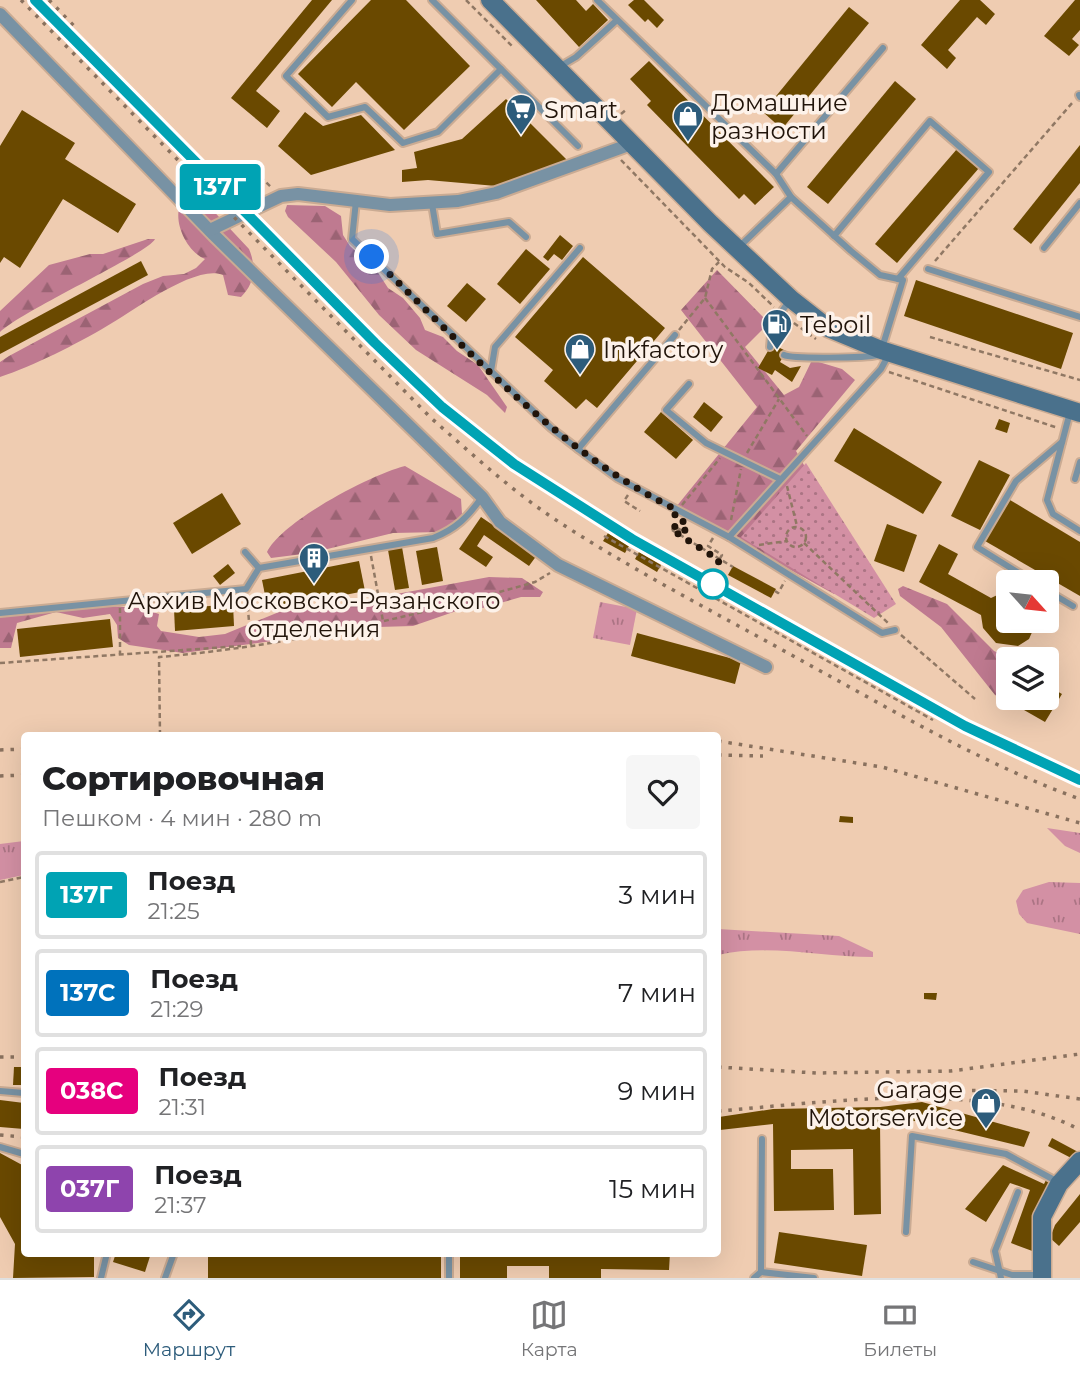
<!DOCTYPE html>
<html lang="ru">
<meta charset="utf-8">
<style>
body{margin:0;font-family:Montserrat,sans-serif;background:#f6f6f6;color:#202124;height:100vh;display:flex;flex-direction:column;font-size:26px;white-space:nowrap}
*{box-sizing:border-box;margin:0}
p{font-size:23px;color:#757577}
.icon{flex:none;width:38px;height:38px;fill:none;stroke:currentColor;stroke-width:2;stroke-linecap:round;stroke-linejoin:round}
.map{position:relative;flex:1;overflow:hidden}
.details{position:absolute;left:21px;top:732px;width:700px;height:525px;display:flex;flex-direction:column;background:#fff;border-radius:7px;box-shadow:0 7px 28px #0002}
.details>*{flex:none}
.badge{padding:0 14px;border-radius:5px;font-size:24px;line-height:46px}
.needle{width:46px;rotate:117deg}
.fabs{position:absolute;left:996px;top:570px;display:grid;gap:14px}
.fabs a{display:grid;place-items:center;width:63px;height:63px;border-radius:7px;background:#fff;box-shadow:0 7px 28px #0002;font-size:35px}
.you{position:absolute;width:35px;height:35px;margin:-18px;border:5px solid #fff;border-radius:50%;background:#1a73e8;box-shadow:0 0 0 10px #1a73e833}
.map>.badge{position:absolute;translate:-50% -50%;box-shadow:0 0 0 4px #fff}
.round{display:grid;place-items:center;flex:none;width:74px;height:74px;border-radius:7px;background:#f6f6f6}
.summary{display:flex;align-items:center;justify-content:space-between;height:119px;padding:0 21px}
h1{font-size:33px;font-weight:800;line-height:52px}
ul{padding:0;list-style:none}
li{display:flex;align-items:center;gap:21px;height:88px;margin:0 14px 10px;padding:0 7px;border:4px solid #e0e0e0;border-radius:7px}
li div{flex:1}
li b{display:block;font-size:26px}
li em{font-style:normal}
li .badge{min-width:77px;font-weight:700;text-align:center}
.dock{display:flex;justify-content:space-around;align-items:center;height:98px;border-top:2px solid #e0e0e0;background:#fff;font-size:19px;color:#757577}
.dock a{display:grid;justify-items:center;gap:4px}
.dock .current{color:#2d5c7b}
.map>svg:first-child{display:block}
.grass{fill:url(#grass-tufts)}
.forest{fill:url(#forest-firs)}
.garden{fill:url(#garden-dots)}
.building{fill:#6a4900}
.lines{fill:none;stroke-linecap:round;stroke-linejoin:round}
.lane-casing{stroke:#caab93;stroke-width:10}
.street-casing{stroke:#caab93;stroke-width:16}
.secondary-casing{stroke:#caab93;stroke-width:21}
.path{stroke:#907864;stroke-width:2.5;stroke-dasharray:5 3.5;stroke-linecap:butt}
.lane{stroke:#7892a4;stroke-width:6}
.street{stroke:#7892a4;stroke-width:12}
.secondary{stroke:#4a718c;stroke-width:18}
.rail{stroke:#89715e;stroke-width:3.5;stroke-dasharray:3.5 7;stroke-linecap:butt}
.line-casing{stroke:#fff;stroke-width:16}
.line{stroke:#00a3b4;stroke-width:10}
.walk{stroke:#21140a;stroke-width:7;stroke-dasharray:0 12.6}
.stop-dot{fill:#fff;stroke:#00a3b4;stroke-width:3.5}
.labels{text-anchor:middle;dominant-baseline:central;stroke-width:7;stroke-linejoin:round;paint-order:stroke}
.poi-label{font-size:24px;fill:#21140a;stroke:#fdf2ea;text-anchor:start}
</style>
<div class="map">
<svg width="1080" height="1278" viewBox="0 0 1080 1278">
<defs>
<pattern id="grass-tufts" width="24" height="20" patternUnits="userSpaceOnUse" patternTransform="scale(1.75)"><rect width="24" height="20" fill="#d390a4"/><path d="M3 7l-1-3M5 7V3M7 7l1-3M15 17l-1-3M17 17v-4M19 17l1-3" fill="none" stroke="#ab7484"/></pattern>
<pattern id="forest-firs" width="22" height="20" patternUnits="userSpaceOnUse" patternTransform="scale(1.75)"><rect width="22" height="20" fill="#bf7a90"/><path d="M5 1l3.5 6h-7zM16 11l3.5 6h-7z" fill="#9b6374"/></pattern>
<pattern id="garden-dots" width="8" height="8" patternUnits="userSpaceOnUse" patternTransform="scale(1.75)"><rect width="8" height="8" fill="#d390a4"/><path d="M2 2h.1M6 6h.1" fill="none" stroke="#ab7484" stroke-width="1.8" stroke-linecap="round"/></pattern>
</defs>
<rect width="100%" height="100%" fill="#efccb1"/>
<g class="grass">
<path d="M600,602L637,609L630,645L593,638Z"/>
<path d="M1047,828L1080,833V853L1065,846Z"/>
<path d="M24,841V875L0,880V844Z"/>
<path d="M1049,882L1080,883V934L1027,923L1019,914L1016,901L1023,890Z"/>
<path d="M718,929L839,936L873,952V957C822,957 767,943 718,955Z"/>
</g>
<g class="forest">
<path d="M189,194L205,202L249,249C256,265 255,284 241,297L228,295L223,275C196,263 130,313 107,326C77,344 33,366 0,377V362L9,356L143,284L163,276L184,274L196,268L205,259C184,251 166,209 189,194Z"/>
<path d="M287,205L325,206L341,216L343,235L350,246L377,271L388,288L403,298L420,318L425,330L443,337L457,351L478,365L507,407L505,413L487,395L416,350L379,315L336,262L288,217L285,211Z"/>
<path d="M148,239H155C149,253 25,309 0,332V311L49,265L90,254H103Z"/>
<path d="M717,270L769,323L745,347L784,395L799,387L812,360L842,369L855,380L796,451L830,511L840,591L834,594L676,507L757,407L681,310Z"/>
<path d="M405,466L461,499L462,514L455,525L442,532L393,533L311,553L271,558L267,552C282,521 372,474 405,466Z"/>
<path d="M489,577L522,578L543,592L540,597H521L479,609L465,608L413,626L378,627L183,653L129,645L118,638L117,625L110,614L83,618L56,612L17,623L11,648H0V610L61,603L141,608L159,614L157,626L161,631L199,637L225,634L279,612L331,606Z"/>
<path d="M903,586L947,604L994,651L1014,660H1008V698H1021L1017,709L995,695L941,627L900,596L898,589Z"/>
</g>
<path class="garden" d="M806,463L896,604L874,618L741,537Z"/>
<g class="building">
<path d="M312,0H332L256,91L280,111L267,128L231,98Z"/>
<path d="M371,0H406L470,66L404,130L356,82L332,107L298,74Z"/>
<path d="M536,0H576L586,11L593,4L608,20L579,47Z"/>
<path d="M634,0H644L664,20L657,28L648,19L645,22L628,5Z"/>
<path d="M960,0H980L995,14L986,25L977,17L948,50L956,58L947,69L921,45Z"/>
<path d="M1075,0H1080V30L1072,39L1079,45L1069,56L1044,36Z"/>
<path d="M849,7L869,23L782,129L763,112Z"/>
<path d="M649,61L774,187L755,205L744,194L739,199L647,105L651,101L630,79Z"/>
<path d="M895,81L916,99L828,204L807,187Z"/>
<path d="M506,99L569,162L496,186L428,180L402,182V170L417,168L414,152L462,139Z"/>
<path d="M22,110L75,143L65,159L136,204L118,233L63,199L20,268L4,257L0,263V146Z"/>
<path d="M305,112L323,126L361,115L395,150L311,175L278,146Z"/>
<path d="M1080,145V183L1031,244L1013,229Z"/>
<path d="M957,149L979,168L897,263L875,244Z"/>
<path d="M560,235L573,246L562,260L554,254L548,261L543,257Z"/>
<path d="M526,249L550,269L520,304L497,284Z"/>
<path d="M583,257L665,328L597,408L586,399L576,409L544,381L553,370L515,337Z"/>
<path d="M141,261L148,275L0,354V337Z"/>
<path d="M916,280L1073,333L1061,369L904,316Z"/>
<path d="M467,283L486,299L466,322L447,306Z"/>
<path d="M772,344L786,351L780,362L790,368L801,366L792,382L775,370L772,375L758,368Z"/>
<path d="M704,402L723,417L711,432L693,417Z"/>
<path d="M661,412L693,440L676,459L644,432Z"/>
<path d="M999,419L1010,423L1007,433L995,429Z"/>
<path d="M854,428L942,482L923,514L834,461Z"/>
<path d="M979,460L1010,475L980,530L951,516Z"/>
<path d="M222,493L241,524L192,554L173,523Z"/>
<path d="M1010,500L1080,542V596L985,541Z"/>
<path d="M481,517L537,555L529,566L484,535L477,546L493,557L486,567L459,549Z"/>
<path d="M887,524L917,535L904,572L874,561Z"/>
<path d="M608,533L629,546L625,553L603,541Z"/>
<path d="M939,544L958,554L948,574L991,598L1008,590V621H1037L1029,639L1018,646L996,643L983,628L981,615L919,582Z"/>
<path d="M402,547L409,588L395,590L388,550Z"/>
<path d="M437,547L443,581L422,585L416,551Z"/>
<path d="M639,552L661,565L657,572L635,559Z"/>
<path d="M359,561L365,591L268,610L262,580Z"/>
<path d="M228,564L235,573L220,585L213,576Z"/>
<path d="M733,566L776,589L771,598L728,575Z"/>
<path d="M233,604L234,626L175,631L174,609Z"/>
<path d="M110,619L113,647L20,657L17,629Z"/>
<path d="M637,633L741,661L735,684L631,656Z"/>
<path d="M1046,685L1062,694L1045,722L1024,710L1031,698H1046Z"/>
<path d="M840,816L853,817V823L839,822Z"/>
<path d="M924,993H937L936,1000L924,999Z"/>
<path d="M14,1067H24V1085H13Z"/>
<path d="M0,1100L24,1103V1129L0,1127Z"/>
<path d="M922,1102L1030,1132L1024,1147L917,1121L880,1122L881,1214L854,1215L853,1149L791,1150V1169H833L834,1210L774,1211L773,1124L720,1130L719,1117L773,1109L880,1107Z"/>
<path d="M1052,1138L1080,1153L1075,1160L1048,1146Z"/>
<path d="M0,1153L24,1166V1253H94V1277L13,1278L15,1244L0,1217Z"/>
<path d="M1003,1165L1044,1184L1047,1178L1052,1181L1035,1252L1011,1243L1030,1190L1010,1183L986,1222L965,1209Z"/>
<path d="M1080,1194V1222L1059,1246L1050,1238L1055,1225Z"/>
<path d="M779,1232L867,1245L862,1276L774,1263Z"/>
<path d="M116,1253H151L145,1272L113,1262Z"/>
<rect x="208" y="1253" width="233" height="25"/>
<path d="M460,1253H670L669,1270L601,1269V1278H549V1266H507V1278H460Z"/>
</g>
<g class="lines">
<g class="lane-casing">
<g id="lane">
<path d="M352,0L286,76L328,117L365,107L403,143L438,132L501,69"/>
<path d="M432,0L578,146"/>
<path d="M597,0L776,174L791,197L851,251L880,275L903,280L882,348"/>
<path d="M559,67L576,57L617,20"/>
<path d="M1079,95L1080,97"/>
<path d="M776,174L883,48"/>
<path d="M356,201L352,239L551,428L578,449L617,478L729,537L881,369L888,356"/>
<path d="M432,204L437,234L509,222L526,237"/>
<path d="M834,236L930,121L989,172L898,279"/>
<path d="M739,247L791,197"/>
<path d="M1044,248L1080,203"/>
<path d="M928,269L1080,317"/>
<path d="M770,347L772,325L790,300"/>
<path d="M784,355C792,359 866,358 878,355"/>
<path d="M491,371L495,347L580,248"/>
<path d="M689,384L666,410L706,443L780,479"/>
<path d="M1070,412L1047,500L1053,514L1080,531"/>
<path d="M578,449L675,335"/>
<path d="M1075,479L1080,462"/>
<path d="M729,537L882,633L895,630"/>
<path d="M245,552L259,568"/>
<path d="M1035,583L977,547L1016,481L1062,442"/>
<path d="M1046,590L1073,606"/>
<path d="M0,613L246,589L259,568L433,538C456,529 468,517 482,497"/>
<path d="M0,1091L24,1093"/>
<path d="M0,1147L24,1154"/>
<path d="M906,1232L912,1136L1006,1154L1058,1182"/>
<path d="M973,1262L1012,1275H1040"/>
<path d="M761,1272L814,1278"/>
<path d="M101,1278L107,1253"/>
<path d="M165,1278L174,1253"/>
<path d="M449,1278V1253"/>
<path d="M754,1278L761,1272L762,1139"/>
<path d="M1001,1278L995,1251L1018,1192"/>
</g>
</g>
<g class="street-casing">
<g id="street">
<path d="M0,14L214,235L482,497L500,522L558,565L766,667"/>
<path d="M210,230L281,196L298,194L390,205L458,201L496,193L631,144"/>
</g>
</g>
<g class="secondary-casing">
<g id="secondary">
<path d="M490,0L710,223L791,299L828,328L881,350L1080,413"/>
<path d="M1042,1278V1217L1059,1184L1080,1161"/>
</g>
</g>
<g class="path">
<path d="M466,0L513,47"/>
<path d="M621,114L627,109"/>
<path d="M621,160L725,267L749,283L774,307"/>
<path d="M229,182L248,165L271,187"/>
<path d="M202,207L213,198"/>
<path d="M935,261L1073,102"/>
<path d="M705,298L807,436"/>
<path d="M787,318L816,339"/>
<path d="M679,330L705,298L712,269L719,262"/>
<path d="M930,337L1080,380"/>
<path d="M889,372L1058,428"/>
<path d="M747,453L779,399"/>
<path d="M787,486L797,526"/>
<path d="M628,495L624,501L640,511"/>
<path d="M682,505L720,458"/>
<path d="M731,520L741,469"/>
<circle cx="796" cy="537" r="10"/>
<path d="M672,530L674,526L684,532L688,524"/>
<path d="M672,530L733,567"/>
<path d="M604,536L933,720"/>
<path d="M713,538L708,546L722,555L719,560"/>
<path d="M804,543L888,623"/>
<path d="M759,545L787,541"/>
<path d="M371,556L383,621"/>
<path d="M775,591L778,593L785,581"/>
<path d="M247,598L251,645"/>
<path d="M120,608V654"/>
<path d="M901,635L975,699"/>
<path d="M0,663L241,646"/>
<path d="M160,735L159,657C287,646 413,617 535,582L550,573"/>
<path d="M0,882L24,877"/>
</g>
<use href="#lane" class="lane"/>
<use href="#street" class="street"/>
<use href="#secondary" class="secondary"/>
<g class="rail">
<path d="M21,0L431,418C472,454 513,492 559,522C637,573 722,616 804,662C894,711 983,764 1080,799"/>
<path d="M49,0L77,29"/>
<path d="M60,25L375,343L442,407L514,464L632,539L965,726L1080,780"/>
<path d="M718,741L882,767L1080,823"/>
<path d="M0,750L24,749"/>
<path d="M718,755L763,756"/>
<path d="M0,776L24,775"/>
<path d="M0,1057H24"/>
<path d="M718,1067L816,1073L951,1071L1080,1054"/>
<path d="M930,1090L1022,1091L1080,1099"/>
<path d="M718,1111C823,1103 985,1078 1080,1130"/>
<path d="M0,1135L24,1137"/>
</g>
</g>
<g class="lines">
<g class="line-casing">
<path id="line" d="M35,0L375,343L442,407L514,464L632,539L965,726L1080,780"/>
</g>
<use href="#line" class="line"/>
<path class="walk" d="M372,257C467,348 558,452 677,510L674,517L688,524L684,532L674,526L672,530L719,560L713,584"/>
</g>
<defs>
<g id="supermarket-pin" transform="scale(1.575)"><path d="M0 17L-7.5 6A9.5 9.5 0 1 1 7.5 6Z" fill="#2d5c7b" stroke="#fdf2ea"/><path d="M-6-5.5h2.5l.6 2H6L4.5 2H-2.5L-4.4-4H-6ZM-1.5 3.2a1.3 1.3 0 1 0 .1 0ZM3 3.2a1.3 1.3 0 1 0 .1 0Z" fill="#fff"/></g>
<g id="shop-pin" transform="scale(1.575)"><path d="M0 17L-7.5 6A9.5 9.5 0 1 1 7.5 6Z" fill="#2d5c7b" stroke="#fdf2ea"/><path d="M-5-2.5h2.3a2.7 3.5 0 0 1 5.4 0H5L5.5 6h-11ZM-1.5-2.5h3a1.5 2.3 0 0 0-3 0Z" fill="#fff"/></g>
<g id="fuel-pin" transform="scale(1.575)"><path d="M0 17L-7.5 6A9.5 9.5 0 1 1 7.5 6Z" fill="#2d5c7b" stroke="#fdf2ea"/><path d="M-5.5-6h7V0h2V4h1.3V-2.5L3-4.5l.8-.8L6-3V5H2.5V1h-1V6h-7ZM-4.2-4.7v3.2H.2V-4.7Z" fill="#fff"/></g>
<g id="building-pin" transform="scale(1.575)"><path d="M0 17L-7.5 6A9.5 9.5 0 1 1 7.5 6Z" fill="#2d5c7b" stroke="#fdf2ea"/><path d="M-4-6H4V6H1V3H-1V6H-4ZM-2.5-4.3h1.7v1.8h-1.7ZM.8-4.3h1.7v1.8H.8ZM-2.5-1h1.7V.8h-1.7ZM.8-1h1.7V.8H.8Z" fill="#fff"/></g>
</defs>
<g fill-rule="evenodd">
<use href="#supermarket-pin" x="521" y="109"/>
<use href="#shop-pin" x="688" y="116"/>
<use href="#fuel-pin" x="777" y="324"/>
<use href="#shop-pin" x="580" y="349"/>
<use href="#building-pin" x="314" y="558"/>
<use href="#shop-pin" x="986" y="1103"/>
</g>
<circle class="stop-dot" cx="713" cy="584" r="14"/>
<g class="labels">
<g class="poi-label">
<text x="711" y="102">Домашние<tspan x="711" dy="28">разности</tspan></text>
<text x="544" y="109">Smart</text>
<text x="800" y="324">Teboil</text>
<text x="603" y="349">Inkfactory</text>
<text x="314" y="600" text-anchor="middle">Архив Московско-Рязанского<tspan x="314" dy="28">отделения</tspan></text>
<text x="963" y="1089" text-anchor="end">Garage<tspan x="963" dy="28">Motorservice</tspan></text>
</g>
</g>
</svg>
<div class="fabs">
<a><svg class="needle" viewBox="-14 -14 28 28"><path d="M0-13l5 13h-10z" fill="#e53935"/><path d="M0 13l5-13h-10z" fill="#757577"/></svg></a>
<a><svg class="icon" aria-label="layers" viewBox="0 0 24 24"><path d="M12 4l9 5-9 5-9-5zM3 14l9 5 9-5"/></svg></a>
</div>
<div class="you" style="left:372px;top:257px"></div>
<b class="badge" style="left:220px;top:187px;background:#00a3b4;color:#fff">137Г</b>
<section class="details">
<div class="summary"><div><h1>Сортировочная</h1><p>Пешком · 4 мин · 280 m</p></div><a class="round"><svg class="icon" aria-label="heart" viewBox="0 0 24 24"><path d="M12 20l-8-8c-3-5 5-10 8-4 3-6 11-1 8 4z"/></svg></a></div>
<ul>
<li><span class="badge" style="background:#00a3b4;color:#fff">137Г</span><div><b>Поезд</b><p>21:25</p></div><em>3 мин</em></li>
<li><span class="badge" style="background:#0072bc;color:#fff">137С</span><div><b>Поезд</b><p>21:29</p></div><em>7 мин</em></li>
<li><span class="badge" style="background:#e6007e;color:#fff">038С</span><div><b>Поезд</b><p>21:31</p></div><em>9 мин</em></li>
<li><span class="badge" style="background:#8e44ad;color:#fff">037Г</span><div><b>Поезд</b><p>21:37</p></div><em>15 мин</em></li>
</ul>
</section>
</div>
<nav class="dock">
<a class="current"><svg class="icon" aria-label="directions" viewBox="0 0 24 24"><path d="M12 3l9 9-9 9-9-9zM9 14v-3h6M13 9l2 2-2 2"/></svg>Маршрут</a>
<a><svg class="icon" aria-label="map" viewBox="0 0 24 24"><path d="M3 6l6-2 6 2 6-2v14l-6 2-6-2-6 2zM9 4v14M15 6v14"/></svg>Карта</a>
<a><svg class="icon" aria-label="tickets" viewBox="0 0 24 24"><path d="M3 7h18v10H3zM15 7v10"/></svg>Билеты</a>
</nav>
